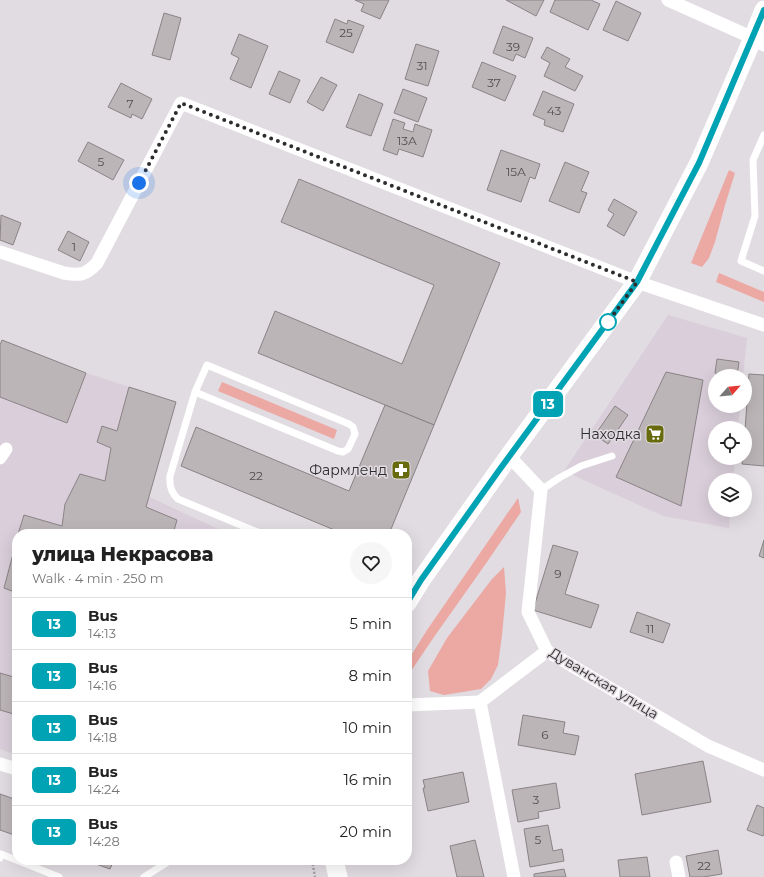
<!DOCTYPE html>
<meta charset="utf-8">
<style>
body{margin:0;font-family:Montserrat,sans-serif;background:#f6f6f6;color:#222;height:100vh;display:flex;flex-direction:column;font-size:15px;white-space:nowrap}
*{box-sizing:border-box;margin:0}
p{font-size:13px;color:#767676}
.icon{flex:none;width:22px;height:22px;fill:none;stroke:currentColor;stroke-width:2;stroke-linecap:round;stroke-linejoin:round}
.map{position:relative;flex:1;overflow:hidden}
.details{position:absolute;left:12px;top:529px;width:400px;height:336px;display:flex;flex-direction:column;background:#fff;border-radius:16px;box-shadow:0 4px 16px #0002}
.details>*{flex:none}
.badge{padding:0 8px;border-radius:6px;font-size:14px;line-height:26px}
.needle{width:26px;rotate:63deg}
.tools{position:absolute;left:708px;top:369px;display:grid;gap:8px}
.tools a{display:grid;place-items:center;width:44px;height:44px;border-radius:50%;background:#fff;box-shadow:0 4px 16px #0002;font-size:20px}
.you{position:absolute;width:20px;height:20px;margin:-10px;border:3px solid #fff;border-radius:50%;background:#1a73e8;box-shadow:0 0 0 6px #1a73e833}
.map>.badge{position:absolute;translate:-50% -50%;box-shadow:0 0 0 2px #fff}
.round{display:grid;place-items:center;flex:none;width:42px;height:42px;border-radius:21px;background:#f6f6f6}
.summary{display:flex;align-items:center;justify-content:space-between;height:68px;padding:0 20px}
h1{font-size:19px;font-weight:800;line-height:30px}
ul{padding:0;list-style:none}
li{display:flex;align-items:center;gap:12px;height:52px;padding:0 20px;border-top:1px solid #e0e0e0}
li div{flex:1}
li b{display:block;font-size:15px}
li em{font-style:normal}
li .badge{min-width:44px;font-weight:700;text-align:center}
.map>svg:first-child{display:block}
.built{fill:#d9ced9}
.green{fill:#eca8a3}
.building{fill:#bcb5b8;stroke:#8a8386}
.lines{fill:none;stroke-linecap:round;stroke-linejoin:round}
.path{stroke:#a29ea2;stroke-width:2.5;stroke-dasharray:2 2;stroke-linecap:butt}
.service{stroke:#fff;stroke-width:7}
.minor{stroke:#fff;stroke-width:13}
.secondary{stroke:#fff;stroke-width:19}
.line-casing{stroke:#fff;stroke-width:9}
.line{stroke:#00a3b4;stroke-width:6}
.walk{stroke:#2e2c2e;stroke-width:4;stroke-dasharray:0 7.2}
.stop-dot{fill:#fff;stroke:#00a3b4;stroke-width:2}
.labels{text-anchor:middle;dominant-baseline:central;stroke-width:3;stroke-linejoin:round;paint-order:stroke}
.number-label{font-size:12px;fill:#524e50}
.poi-label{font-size:14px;fill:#2e2c2e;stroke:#e1dce1;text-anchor:end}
.street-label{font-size:14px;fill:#2e2c2e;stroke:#e1dce1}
</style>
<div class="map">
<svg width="764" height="877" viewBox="0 0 764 877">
<rect width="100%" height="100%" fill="#e1dce1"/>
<g class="built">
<path d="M668,315L747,338L743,376H715V406H740L738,428H715V458H735L733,480H715V510H730L729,528L663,516L564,471Z"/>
<path d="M2,340L86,373L176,402L149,497L229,534H17V755L0,749V346Z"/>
</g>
<g class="green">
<path d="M729,170L735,173L725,205L715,242L709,258L702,267L691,263Z"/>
<path d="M719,273L764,292V302L716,282Z"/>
<path d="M222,382L337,430L334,439L218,391Z"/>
<path d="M518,498L521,512L487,562L434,637L407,677V662L427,630Z"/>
<path d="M504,567L506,593L502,635L498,665L491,679L481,689L444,695L430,691L428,671L447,638L492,579Z"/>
</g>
<g class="building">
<path d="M355,0H389L380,19L361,11L364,4Z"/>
<path d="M506,0H544L536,16Z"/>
<path d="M555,0H591L600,4L588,30L550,12Z"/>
<path d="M616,1L641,13L628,41L603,30Z"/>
<path d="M164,13L181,18L170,60L152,55Z"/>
<path d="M335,19L347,24L348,20L364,26L353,53L326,42Z"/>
<path d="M503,26L533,38L525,58L516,54L513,61L493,53Z"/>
<path d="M239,34L268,46L251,88L230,79L239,58L231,54Z"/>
<path d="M416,44L439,51L428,86L405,79Z"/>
<path d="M547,47L570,59L565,67L583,76L575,91L544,76L550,63L541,58Z"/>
<path d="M482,62L516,76L505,101L472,87Z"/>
<path d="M279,71L300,80L290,103L269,94Z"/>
<path d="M321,77L337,85L323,111L307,102Z"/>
<path d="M121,83L152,99L142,119L132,114L131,118L108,107Z"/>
<path d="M403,89L427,98L418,122L394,113Z"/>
<path d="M543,91L574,104L563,132L544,125L545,120L533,115Z"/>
<path d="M359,94L383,104L371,136L346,127Z"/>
<path d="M393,119L405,123L403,129L413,132L415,124L432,130L423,157L399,149L397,155L383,150Z"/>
<path d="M88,142L124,160L113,180L78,161Z"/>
<path d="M501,150L540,164L535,179L530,177L521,202L487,190Z"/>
<path d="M565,162L589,172L581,191L587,193L579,213L549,201Z"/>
<path d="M299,179L500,263L434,425L258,353L275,311L402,364L434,285L281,222Z"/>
<path d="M614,199L637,212L624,236L607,226L614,214L608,210Z"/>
<path d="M1,215L21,223L13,245L0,240Z"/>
<path d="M68,231L89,242L80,261L58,250Z"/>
<path d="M2,340L86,373L67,423L0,397V345Z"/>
<path d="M717,359L739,362L737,376H725L726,375L715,373Z"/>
<path d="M666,372L703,380L681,506L616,477Z"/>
<path d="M749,374L764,375V466L742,464L743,458H745V430Z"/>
<path d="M129,387L176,402L146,507L177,520L173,534H18L24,515L62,526L65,504L80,474L105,481L111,448L97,442L102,426L117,431Z"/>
<path d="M385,405L434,425L389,534H344L181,466L196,427L349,491Z"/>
<path d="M615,406L628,415L608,444L595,435Z"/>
<path d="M17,539V593L4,588Z"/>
<path d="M764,540V558L759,556Z"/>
<path d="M553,545L578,552L565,594L599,605L591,628L533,610Z"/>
<path d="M637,612L670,624L663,643L630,632Z"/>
<path d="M0,673L17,678V715L0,710Z"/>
<path d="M523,715L565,722L563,733L579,736L575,755L518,745Z"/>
<path d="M703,761L711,802L642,815L635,774Z"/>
<path d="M463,772L469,802L428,811L423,788H425L423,780Z"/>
<path d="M556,783L560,808L538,812L539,818L518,822L512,790Z"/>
<path d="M0,794L17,800V836L0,830Z"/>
<path d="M757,805L764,808V834L763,836L747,830Z"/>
<path d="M548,825L553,851L562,849L564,861L530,867L524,829Z"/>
<path d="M475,840L484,877H457L450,846Z"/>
<path d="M718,850L722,874L703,877H690L686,856Z"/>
<path d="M647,857L650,877H620L618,860Z"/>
<path d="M85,860H114L110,869Z"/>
<path d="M564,869L566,877H534V874Z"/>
</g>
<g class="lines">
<path class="path" d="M312,860L315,877"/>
<g class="service">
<path d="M764,135L753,160L755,216L741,261L764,271"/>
<path d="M195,392L338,451L343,452L348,449L355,434L353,427L349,424L207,365L195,392L170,476C169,486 171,493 178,499L262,534"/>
<path d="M541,490L559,478L581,466L612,456"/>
<path d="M0,858L1,854L59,877"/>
<path d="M144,877L171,860"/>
</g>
<g class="minor">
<path d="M668,0L753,38L764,45"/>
<path d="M0,252L64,273C80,276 86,275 97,263L181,103L637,282L764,325"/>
<path d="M509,456L541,490L528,612L547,651L708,746L764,770"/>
<path d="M0,458L6,449"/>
<path d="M407,705L480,702"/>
<path d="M0,764L17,769"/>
<path d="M676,862L679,877"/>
<path d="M514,877L480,702L547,651"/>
</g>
<g class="secondary">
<path d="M407,603L421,580L509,456L637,282L699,163L753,38L764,10"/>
<path d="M334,860L338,877"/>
</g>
</g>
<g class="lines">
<g class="line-casing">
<path id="line" d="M407,603L421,580L500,469L637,282L699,163L764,10"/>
</g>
<use href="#line" class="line"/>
<path class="walk" d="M139,183L181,103L637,282L608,322"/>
</g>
<defs>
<g id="supermarket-square" transform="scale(1)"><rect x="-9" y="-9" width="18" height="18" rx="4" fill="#686b0d" stroke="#e1dce1"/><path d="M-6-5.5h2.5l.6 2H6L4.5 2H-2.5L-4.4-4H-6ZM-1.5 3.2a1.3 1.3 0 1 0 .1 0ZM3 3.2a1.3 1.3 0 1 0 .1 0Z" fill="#fff"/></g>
<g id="pharmacy-square" transform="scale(1)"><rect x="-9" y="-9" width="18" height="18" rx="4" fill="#686b0d" stroke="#e1dce1"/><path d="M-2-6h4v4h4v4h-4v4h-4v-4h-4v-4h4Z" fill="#fff"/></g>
</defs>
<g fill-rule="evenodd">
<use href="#supermarket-square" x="655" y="434"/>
<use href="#pharmacy-square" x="401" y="470"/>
</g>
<circle class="stop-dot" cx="608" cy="322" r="8"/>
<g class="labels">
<g class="number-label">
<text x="346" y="32">25</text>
<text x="513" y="46">39</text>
<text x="422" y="65">31</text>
<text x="494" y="82">37</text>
<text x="130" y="103">7</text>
<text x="554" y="110">43</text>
<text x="407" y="140">13А</text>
<text x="101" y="161">5</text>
<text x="516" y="171">15А</text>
<text x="74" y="246">1</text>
<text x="256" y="475">22</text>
<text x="558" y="573">9</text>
<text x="650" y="628">11</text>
<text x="545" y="734">6</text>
<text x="536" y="799">3</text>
<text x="538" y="839">5</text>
<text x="704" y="865">22</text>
</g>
<g class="poi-label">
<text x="641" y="434">Находка</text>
<text x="387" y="470">Фармленд</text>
</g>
<g class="street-label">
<text transform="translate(604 683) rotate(31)">Дуванская улица</text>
</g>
</g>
</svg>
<div class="tools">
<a><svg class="needle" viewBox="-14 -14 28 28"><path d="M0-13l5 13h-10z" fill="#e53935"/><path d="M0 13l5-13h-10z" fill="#767676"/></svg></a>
<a><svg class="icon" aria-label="locate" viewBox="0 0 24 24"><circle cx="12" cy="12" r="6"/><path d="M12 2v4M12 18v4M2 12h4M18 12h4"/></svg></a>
<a><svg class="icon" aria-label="layers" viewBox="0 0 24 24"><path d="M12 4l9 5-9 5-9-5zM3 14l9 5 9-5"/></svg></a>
</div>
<div class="you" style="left:139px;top:183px"></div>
<b class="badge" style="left:548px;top:404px;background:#00a3b4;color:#fff">13</b>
<section class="details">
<div class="summary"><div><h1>улица Некрасова</h1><p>Walk · 4 min · 250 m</p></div><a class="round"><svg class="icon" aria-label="heart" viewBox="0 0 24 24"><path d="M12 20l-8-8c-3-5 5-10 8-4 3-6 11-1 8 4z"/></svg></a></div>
<ul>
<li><span class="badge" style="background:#00a3b4;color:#fff">13</span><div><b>Bus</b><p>14:13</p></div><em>5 min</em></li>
<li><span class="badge" style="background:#00a3b4;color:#fff">13</span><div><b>Bus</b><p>14:16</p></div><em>8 min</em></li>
<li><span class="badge" style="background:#00a3b4;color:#fff">13</span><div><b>Bus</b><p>14:18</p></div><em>10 min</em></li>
<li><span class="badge" style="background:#00a3b4;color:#fff">13</span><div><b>Bus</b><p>14:24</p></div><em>16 min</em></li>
<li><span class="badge" style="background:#00a3b4;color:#fff">13</span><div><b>Bus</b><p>14:28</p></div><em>20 min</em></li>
</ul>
</section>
</div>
